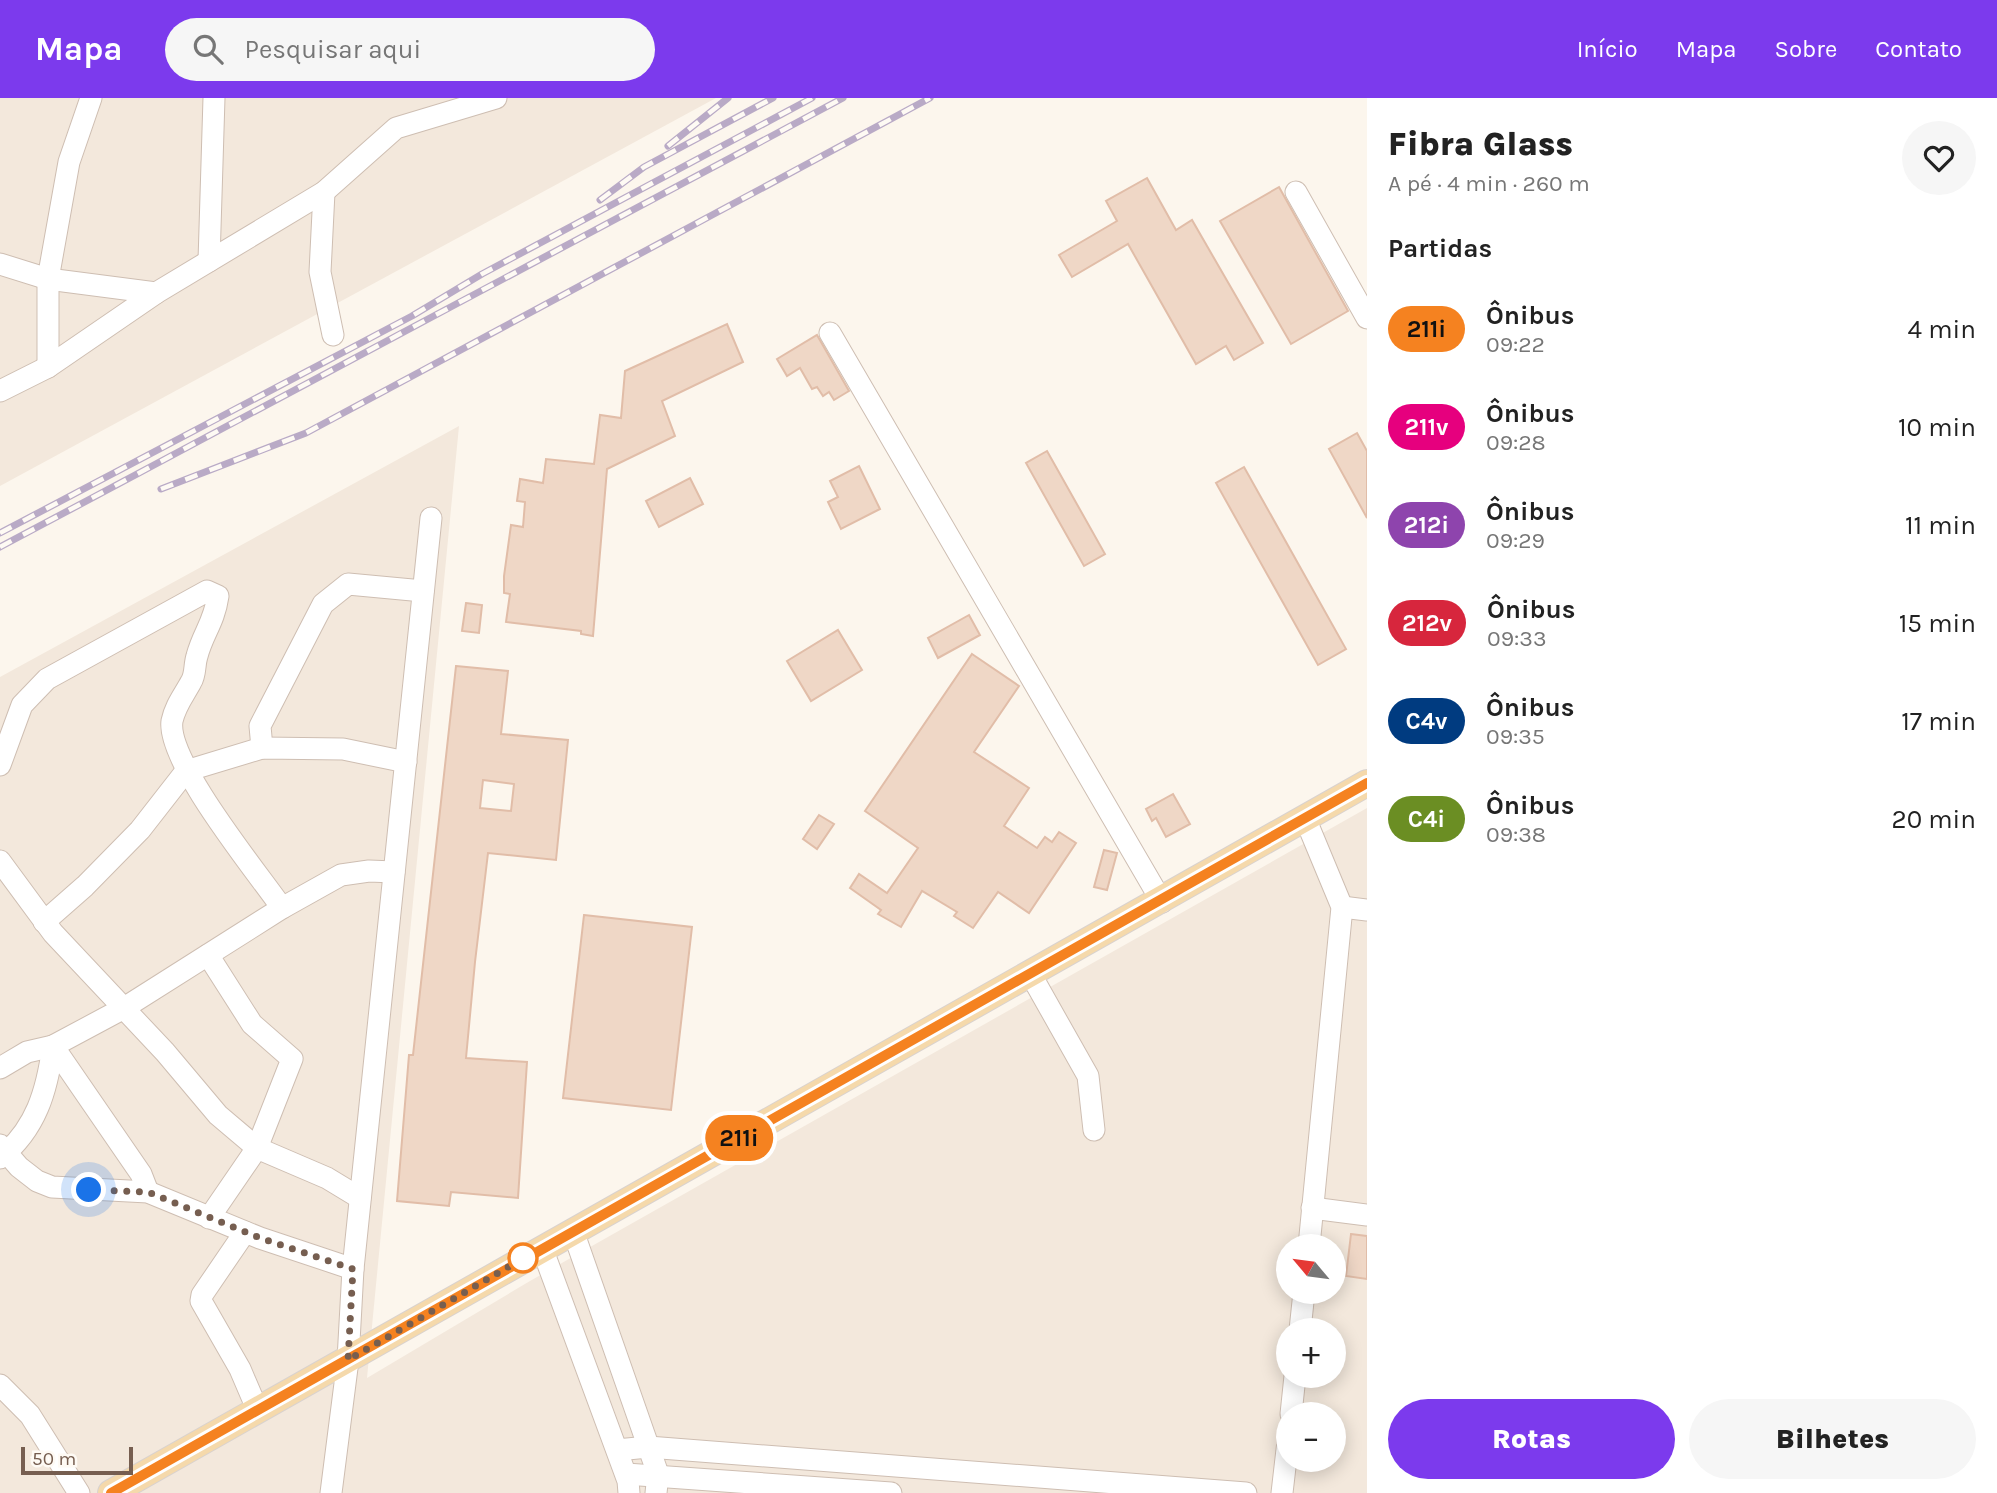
<!DOCTYPE html>
<html lang="pt">
<meta charset="utf-8">
<style>
body{margin:0;font-family:Karla,sans-serif;background:#f6f6f6;color:#222;height:100vh;display:flex;flex-direction:column;font-size:26px;white-space:nowrap}
*{box-sizing:border-box;margin:0}
p{font-size:23px;color:#767676}
.icon{flex:none;width:38px;height:38px;fill:none;stroke:currentColor;stroke-width:2;stroke-linecap:round;stroke-linejoin:round}
.map{position:relative;flex:1;overflow:hidden}
.side{display:flex;flex-direction:column;background:#fff;width:630px}
.side>*{flex:none}
.badge{padding:0 14px;border-radius:23px;font-size:24px;line-height:46px}
.needle{width:46px;rotate:299deg}
.controls{position:absolute;left:1276px;top:1136px;display:grid;gap:14px}
.controls a{display:grid;place-items:center;width:70px;height:70px;border-radius:50%;background:#fff;box-shadow:0 4px 18px #0003;font-size:35px}
.scale{position:absolute;left:21px;bottom:18px;width:112px;box-sizing:border-box;padding-left:7px;border:4px solid #765e50;border-top:0;font-size:19px;line-height:24px;white-space:nowrap;color:#765e50;-webkit-text-stroke:5px #fefaf4;paint-order:stroke}
.you{position:absolute;width:35px;height:35px;margin:-18px;border:5px solid #fff;border-radius:50%;background:#1a73e8;box-shadow:0 0 0 10px #1a73e833}
.map>.badge{position:absolute;translate:-50% -50%;box-shadow:0 0 0 4px #fff}
h2{padding:0 21px;font-size:26px;line-height:63px}
.round{display:grid;place-items:center;flex:none;width:74px;height:74px;border-radius:37px;background:#f6f6f6}
.summary{display:flex;align-items:center;justify-content:space-between;height:119px;padding:0 21px}
h1{font-size:33px;font-weight:800;line-height:52px}
.button{display:flex;gap:14px;margin-top:auto;padding:14px 21px}
.button a{flex:1;height:80px;border-radius:42px;background:#7c3aed;color:#fff;font-size:28px;font-weight:800;line-height:80px;text-align:center}
.button a+a{background:#f6f6f6;color:#222}
ul{padding:0;list-style:none}
li{display:flex;align-items:center;gap:21px;height:98px;padding:0 21px}
li div{flex:1}
li b{display:block;font-size:26px}
li em{font-style:normal}
li .badge{min-width:77px;font-weight:700;text-align:center}
header{display:flex;align-items:center;gap:42px;box-sizing:border-box;height:98px;padding:0 35px;background:#7c3aed;color:#fff}
header strong{font-size:33px}
nav{display:flex;gap:38px;margin-inline-start:auto;font-size:24px}
.search{width:490px;height:63px;background:#f6f6f6;display:flex;align-items:center;gap:18px;box-sizing:border-box;padding:0 24px;border-radius:38px;color:#767676;font-size:26px}
main{display:flex;flex:1;min-height:0}
.map>svg:first-child{display:block}
.residential{fill:#f3e8dc;fill-rule:evenodd}
.building{fill:#efd7c6;stroke:#e1bda8;stroke-width:2;fill-rule:evenodd}
.lines{fill:none;stroke-linecap:round;stroke-linejoin:round}
.minor-casing{stroke:#cebeb2;stroke-width:23}
.major-casing{stroke:#d9d2ce;stroke-width:28}
.minor{stroke:#fff;stroke-width:21}
.major{stroke:#f5d9ab;stroke-width:26}
.rail-casing{stroke:#b9aac6;stroke-width:7}
.rail{stroke:#fefaf4;stroke-width:4.5;stroke-dasharray:13;stroke-linecap:butt}
.line-casing{stroke:#fff;stroke-width:16}
.line{stroke:#f58220;stroke-width:10}
.walk{stroke:#765e50;stroke-width:7;stroke-dasharray:0 12.6}
.stop-dot{fill:#fff;stroke:#f58220;stroke-width:3.5}
</style>
<header>
<strong>Mapa</strong>
<div class="search"><svg class="icon" aria-label="search" viewBox="0 0 24 24"><circle cx="10" cy="10" r="6"/><path d="M15 15l6 6"/></svg>Pesquisar aqui</div>
<nav><a>Início</a><a>Mapa</a><a>Sobre</a><a>Contato</a></nav>
</header>
<main>
<div class="map">
<svg width="1367" height="1395" viewBox="0 0 1367 1395">
<rect width="100%" height="100%" fill="#fcf6ed"/>
<g class="residential">
<path d="M0,0H716L0,388Z"/>
<path d="M459,328L367,1280L530,1183L1367,710V1395H0V579ZM1288,1148H1334V1194H1288ZM1288,1232H1334V1278H1288ZM1288,1316H1334V1362H1288Z"/>
</g>
<g class="building">
<path d="M1147,80L1176,132L1192,122L1263,245L1234,262L1226,248L1196,266L1128,146L1072,179L1059,157L1117,123L1106,103Z"/>
<path d="M1279,89L1348,213L1291,246L1220,123Z"/>
<path d="M727,226L743,264L662,303L675,338L607,371L593,538L581,536V533L506,524L510,496L504,495V478L511,427L523,429L525,404L517,403L520,381L543,385L546,361L594,366L600,317L621,320L625,273Z"/>
<path d="M817,237L849,293L834,302L829,294L823,298L817,289L812,291L800,270L787,278L777,261Z"/>
<path d="M1357,335L1367,353V420L1329,351Z"/>
<path d="M1047,353L1105,456L1084,468L1026,365Z"/>
<path d="M859,368L880,411L841,431L828,404L838,399L830,383Z"/>
<path d="M1244,369L1346,551L1318,567L1216,385Z"/>
<path d="M690,380L703,406L659,429L646,403Z"/>
<path d="M466,505L482,507L479,535L462,533Z"/>
<path d="M969,517L980,537L938,560L928,540Z"/>
<path d="M838,532L862,572L811,603L787,563Z"/>
<path d="M972,556L1019,588L974,654L1029,690L1004,728L1037,750L1045,739L1052,744L1059,734L1076,745L1029,815L998,794L973,830L954,818L957,814L922,793L901,829L878,816L881,812L850,790L859,776L887,795L918,750L865,713Z"/>
<path d="M456,568L508,573L501,636L568,642L556,762L488,755L475,864L466,960L527,964L518,1100L451,1094L449,1108L397,1103L409,957H413ZM483,682L514,686L511,713L480,710Z"/>
<path d="M1173,696L1190,726L1166,739L1156,720L1152,723L1146,711Z"/>
<path d="M819,717L834,726L817,751L803,741Z"/>
<path d="M1104,752L1117,755L1107,792L1094,789Z"/>
<path d="M584,817L692,829L671,1012L563,1000Z"/>
<path d="M1351,1136L1367,1138V1181L1346,1178Z"/>
</g>
<g class="lines">
<g class="minor-casing">
<g id="minor">
<path d="M324,94L320,174L333,237"/>
<path d="M1296,94L1367,220"/>
<path d="M209,163L214,0"/>
<path d="M0,166L48,181L156,195"/>
<path d="M830,235L1162,804"/>
<path d="M48,269V181L69,64L91,0"/>
<path d="M0,293L48,269L156,195L324,94L396,30L496,0"/>
<path d="M262,650L260,628L323,506L348,486L423,493"/>
<path d="M0,667L22,607L47,581L207,493L218,498C214,525 203,535 197,558C194,567 196,576 191,584C184,597 175,608 172,623C166,663 257,774 282,810"/>
<path d="M1305,720L1342,809L1309,1148"/>
<path d="M0,763L53,835L165,954L218,1017L257,1050L327,1080L360,1100"/>
<path d="M1342,809L1367,812"/>
<path d="M44,824L85,788L140,732L186,673L262,650L343,651L406,664"/>
<path d="M208,857L252,926L292,961L257,1050L209,1120"/>
<path d="M1031,877L1088,978L1094,1032"/>
<path d="M53,948L141,1076L148,1094"/>
<path d="M0,970L27,954L53,948L124,910L282,810L341,777L369,773L394,774"/>
<path d="M0,1047L19,1069L37,1083L52,1089L148,1094L260,1140L353,1171"/>
<path d="M0,1060C36,1031 47,993 53,948"/>
<path d="M1312,1110L1367,1117"/>
<path d="M573,1133L658,1376L656,1395"/>
<path d="M245,1134L202,1197L201,1203L240,1271L258,1313"/>
<path d="M542,1150L628,1383L629,1395"/>
<path d="M1300,1232L1304,1194"/>
<path d="M0,1287L30,1317L79,1395"/>
<path d="M1291,1316L1295,1278"/>
<path d="M617,1352L648,1349L1246,1395"/>
<path d="M626,1376L891,1395"/>
<path d="M331,1395L348,1262L353,1171L431,420"/>
<path d="M1282,1395L1288,1343"/>
</g>
</g>
<g class="major-casing">
<path id="major" d="M111,1395L1367,685"/>
</g>
<use href="#minor" class="minor"/>
<use href="#major" class="major"/>
<g class="rail-casing">
<g id="rail">
<path d="M668,48L728,0"/>
<path d="M600,102L644,69L773,0"/>
<path d="M161,391L306,335L930,0"/>
<path d="M0,435L412,218L482,176L812,0"/>
<path d="M0,449L843,0"/>
</g>
</g>
<use href="#rail" class="rail"/>
</g>
<g class="lines">
<g class="line-casing">
<path id="line" d="M111,1395L1367,685"/>
</g>
<use href="#line" class="line"/>
<path class="walk" d="M89,1092L148,1094L260,1140L353,1171L348,1262L529,1157L523,1160"/>
</g>
<circle class="stop-dot" cx="523" cy="1160" r="14"/>
</svg>
<div class="controls">
<a><svg class="needle" viewBox="-14 -14 28 28"><path d="M0-13l5 13h-10z" fill="#e53935"/><path d="M0 13l5-13h-10z" fill="#767676"/></svg></a>
<a>+</a>
<a>−</a>
</div>
<div class="scale">50 m</div>
<div class="you" style="left:89px;top:1092px"></div>
<b class="badge" style="left:739px;top:1040px;background:#f58220;color:#111">211i</b>
</div>
<section class="side">
<div class="summary"><div><h1>Fibra Glass</h1><p>A pé · 4 min · 260 m</p></div><a class="round"><svg class="icon" aria-label="heart" viewBox="0 0 24 24"><path d="M12 20l-8-8c-3-5 5-10 8-4 3-6 11-1 8 4z"/></svg></a></div>
<h2>Partidas</h2>
<ul>
<li><span class="badge" style="background:#f58220;color:#111">211i</span><div><b>Ônibus</b><p>09:22</p></div><em>4 min</em></li>
<li><span class="badge" style="background:#e6007e;color:#fff">211v</span><div><b>Ônibus</b><p>09:28</p></div><em>10 min</em></li>
<li><span class="badge" style="background:#8e44ad;color:#fff">212i</span><div><b>Ônibus</b><p>09:29</p></div><em>11 min</em></li>
<li><span class="badge" style="background:#d7263d;color:#fff">212v</span><div><b>Ônibus</b><p>09:33</p></div><em>15 min</em></li>
<li><span class="badge" style="background:#003b80;color:#fff">C4v</span><div><b>Ônibus</b><p>09:35</p></div><em>17 min</em></li>
<li><span class="badge" style="background:#6b8e23;color:#fff">C4i</span><div><b>Ônibus</b><p>09:38</p></div><em>20 min</em></li>
</ul>
<div class="button"><a>Rotas</a><a>Bilhetes</a></div>
</section>
</main>
